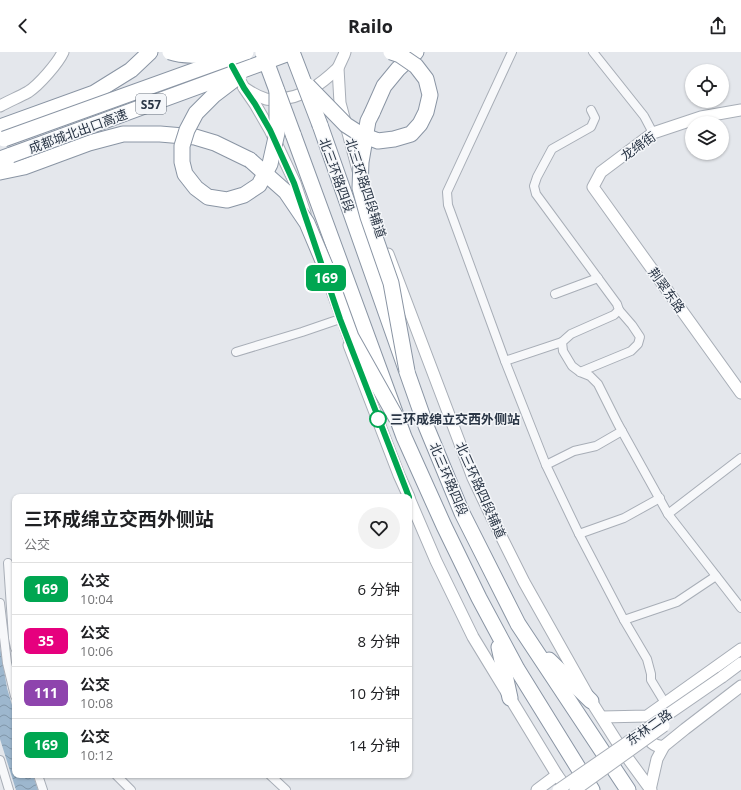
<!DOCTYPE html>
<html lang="zh">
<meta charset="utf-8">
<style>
body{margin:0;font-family:"Open Sans","Noto Sans SC",sans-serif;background:#f2f2f2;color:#202124;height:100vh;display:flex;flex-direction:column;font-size:15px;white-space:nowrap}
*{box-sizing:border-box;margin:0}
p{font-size:13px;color:#757577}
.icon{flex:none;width:22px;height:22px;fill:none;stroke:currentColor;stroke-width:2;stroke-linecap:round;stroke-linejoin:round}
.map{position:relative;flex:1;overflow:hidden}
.sheet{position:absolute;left:12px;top:442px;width:400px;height:284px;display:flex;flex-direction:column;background:#fff;border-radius:8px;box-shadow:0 1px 3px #0004}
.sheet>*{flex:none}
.badge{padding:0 8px;border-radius:6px;font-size:14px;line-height:26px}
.fabs{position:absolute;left:685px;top:12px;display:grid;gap:8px}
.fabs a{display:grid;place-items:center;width:44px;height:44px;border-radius:50%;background:#fff;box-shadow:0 1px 3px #0004;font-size:20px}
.map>.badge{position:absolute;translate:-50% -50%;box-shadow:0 0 0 2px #fff}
.round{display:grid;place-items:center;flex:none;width:42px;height:42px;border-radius:21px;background:#f2f2f2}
.head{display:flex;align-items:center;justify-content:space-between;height:68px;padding:0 12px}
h1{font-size:19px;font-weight:700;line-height:30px}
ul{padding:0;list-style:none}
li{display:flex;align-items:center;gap:12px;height:52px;padding:0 12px;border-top:1px solid #e0e0e0}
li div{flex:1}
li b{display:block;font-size:15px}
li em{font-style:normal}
li .badge{min-width:44px;font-weight:700;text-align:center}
header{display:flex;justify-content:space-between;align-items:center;height:52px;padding:0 12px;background:#fff;font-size:18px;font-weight:700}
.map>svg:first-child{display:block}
.water{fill:url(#water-waves)}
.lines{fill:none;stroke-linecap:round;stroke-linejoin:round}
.street-casing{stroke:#a8aeb7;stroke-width:10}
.secondary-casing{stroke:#a8aeb7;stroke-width:13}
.highway-casing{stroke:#8a95a4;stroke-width:17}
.street{stroke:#f7f8fa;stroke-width:8}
.secondary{stroke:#fff;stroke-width:11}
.highway{stroke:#fff;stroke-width:15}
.secondary-bridge-casing{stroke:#a8aeb7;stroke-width:13;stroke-linecap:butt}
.highway-bridge-casing{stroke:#8a95a4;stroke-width:17;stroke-linecap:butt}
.secondary-bridge{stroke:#fff;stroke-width:11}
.highway-bridge{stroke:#fff;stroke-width:15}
.line-casing{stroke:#fff;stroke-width:9}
.line{stroke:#00a651;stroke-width:6}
.stop-dot{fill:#fff;stroke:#00a651;stroke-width:2}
.labels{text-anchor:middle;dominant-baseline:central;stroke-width:3;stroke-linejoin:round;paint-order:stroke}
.shield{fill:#f4f6f9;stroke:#67707c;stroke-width:1}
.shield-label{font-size:12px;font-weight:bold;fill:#2a3646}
.street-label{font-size:13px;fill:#2a3646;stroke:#f4f6f9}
.stop-label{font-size:13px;font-weight:bold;fill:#2a3646;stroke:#f4f6f9;text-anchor:start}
</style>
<header><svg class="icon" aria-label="back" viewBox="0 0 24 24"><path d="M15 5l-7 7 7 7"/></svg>Railo<svg class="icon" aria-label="share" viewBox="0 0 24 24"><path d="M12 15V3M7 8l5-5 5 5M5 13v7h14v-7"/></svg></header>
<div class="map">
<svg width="741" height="738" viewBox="0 0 741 738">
<defs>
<pattern id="water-waves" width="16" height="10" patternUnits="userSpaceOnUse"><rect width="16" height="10" fill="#9db7ce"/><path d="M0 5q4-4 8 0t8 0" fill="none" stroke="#8096a9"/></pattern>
</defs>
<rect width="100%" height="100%" fill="#e4e7ec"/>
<path class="water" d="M0,595L7,636L15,663V723H33L38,738H16L0,687Z"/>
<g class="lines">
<g class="street-casing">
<g id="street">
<path d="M512,0L447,140L448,153L505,309L546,413L579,482L624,568L677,550L716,524"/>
<path d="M593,0L644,64L653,81"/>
<path d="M591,58L595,66L591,75L552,97L537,125L534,134L536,142L617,252L619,258L614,263L571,282L562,290L563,299L572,314L580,320L590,324L598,332L618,372L668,462"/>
<path d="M555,242L598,226"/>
<path d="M236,300L302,280L340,267"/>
<path d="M505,309L562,290"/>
<path d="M580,320L631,299L638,292L640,285L632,273L619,258"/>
<path d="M741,406L668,462L741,556"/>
<path d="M546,413L574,399L596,394L622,379"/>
<path d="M579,482L624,466L660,446"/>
<path d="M8,511L13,586L15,596"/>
<path d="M0,551L7,611L15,644"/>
<path d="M624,568L647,607L651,622V628L665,651"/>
<path d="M0,708L9,738"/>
<path d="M38,723L43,738"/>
<path d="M116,723L131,738"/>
<path d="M270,723L286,738"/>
</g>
</g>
<g class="secondary-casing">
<g id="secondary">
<path d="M230,0L232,14L244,36L255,52L270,78L295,131L305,161"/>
<path d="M345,0L344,3L338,16L340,51L358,118"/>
<path d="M246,37C252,41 259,45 266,47C269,48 274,47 278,47C303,46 320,33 338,16"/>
<path d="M0,54C9,49 19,45 28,40C39,33 58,11 63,0"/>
<path d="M741,58L701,65L653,81L601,120L593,135L741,341"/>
<path d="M388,202L473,426L493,468L524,530L591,649L624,701L651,738"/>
<path d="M349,293L399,423L409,445"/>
<path d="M409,446L436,509L473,585L557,723L568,738"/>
<path d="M722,625L741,611"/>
<path d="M602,665L647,664L741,597"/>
<path d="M644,679C648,688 654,696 664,694"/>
<path d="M537,738L557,723"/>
<path d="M650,738L657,707L664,694L685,677L741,634"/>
</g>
</g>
<g class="highway-casing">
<g id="highway">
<path d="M372,61L384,34L398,17L416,0"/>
<path d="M320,73L426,374L462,461L518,572L628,738"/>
<path d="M0,75L94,41L131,18L150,0"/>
<path d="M293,82L404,385L444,474L479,546L517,617L587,730L592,738"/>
<path d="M0,107L11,103"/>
<path d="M0,120L24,115L89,91L123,82H160L195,85L215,91L250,108"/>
<path d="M499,595L510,646"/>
<path d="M549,608L591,649"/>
</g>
</g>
<use href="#street" class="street"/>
<use href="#secondary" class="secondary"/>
<use href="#highway" class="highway"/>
<g class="secondary-bridge-casing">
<g id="secondary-bridge">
<path d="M558,738L722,625"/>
<path d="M575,738L664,674"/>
</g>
</g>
<g class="highway-bridge-casing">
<g id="highway-bridge">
<path d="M170,0C188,6 209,2 228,1"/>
<path d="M263,1L293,82"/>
<path d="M239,24L214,43L196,61L187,78L182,94V110L185,122L196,136L208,145L227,148L244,143L259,133L270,112L277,81V39"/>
<path d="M308,34L346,73L360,82L378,89L394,87L411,82L420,72L426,60L430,43L426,27L416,14L400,3L391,0"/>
<path d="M372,61L368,69L361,110L360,136L368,165L391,231L407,319"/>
<path d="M4,87L246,0"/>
<path d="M11,103L292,0L320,73"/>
<path d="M250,108L286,140L307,171L326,216L351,285L397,367"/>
</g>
</g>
<use href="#secondary-bridge" class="secondary-bridge"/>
<use href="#highway-bridge" class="highway-bridge"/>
</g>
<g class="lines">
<g class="line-casing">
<path id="line" d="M232,14L244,36L255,52L270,78L294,131L340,267L409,445"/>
</g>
<use href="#line" class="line"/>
</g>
<circle class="stop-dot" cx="378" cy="367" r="8"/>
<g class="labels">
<rect class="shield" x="136" y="42" width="30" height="20" rx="3"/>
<g class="shield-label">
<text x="151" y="52">S57</text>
</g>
<g class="street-label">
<text transform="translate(78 79) rotate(-20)">成都城北出口高速</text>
<text transform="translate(638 94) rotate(-35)">龙绵街</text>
<text transform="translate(337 123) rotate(70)">北三环路四段</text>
<text transform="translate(366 136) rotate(72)">北三环路四段辅道</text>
<text transform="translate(667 238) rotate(54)">荆翠东路</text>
<text transform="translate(449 427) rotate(67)">北三环路四段</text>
<text transform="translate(481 438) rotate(66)">北三环路四段辅道</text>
<text transform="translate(649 675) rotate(-35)">东林二路</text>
</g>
<g class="stop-label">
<text x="390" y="367">三环成绵立交西外侧站</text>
</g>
</g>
</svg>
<div class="fabs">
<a><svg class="icon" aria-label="locate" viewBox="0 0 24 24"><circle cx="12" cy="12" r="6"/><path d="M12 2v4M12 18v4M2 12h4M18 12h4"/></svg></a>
<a><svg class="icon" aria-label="layers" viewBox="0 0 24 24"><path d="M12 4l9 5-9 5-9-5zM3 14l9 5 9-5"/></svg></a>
</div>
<b class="badge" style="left:326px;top:226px;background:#00a651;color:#fff">169</b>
<section class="sheet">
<div class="head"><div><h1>三环成绵立交西外侧站</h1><p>公交</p></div><a class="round"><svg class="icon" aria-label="heart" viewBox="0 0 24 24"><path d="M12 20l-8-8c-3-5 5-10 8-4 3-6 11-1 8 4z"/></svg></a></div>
<ul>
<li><span class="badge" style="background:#00a651;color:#fff">169</span><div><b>公交</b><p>10:04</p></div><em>6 分钟</em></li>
<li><span class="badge" style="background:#e6007e;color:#fff">35</span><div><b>公交</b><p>10:06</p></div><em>8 分钟</em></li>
<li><span class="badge" style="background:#8e44ad;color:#fff">111</span><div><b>公交</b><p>10:08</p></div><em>10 分钟</em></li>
<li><span class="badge" style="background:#00a651;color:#fff">169</span><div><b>公交</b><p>10:12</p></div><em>14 分钟</em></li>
</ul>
</section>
</div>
